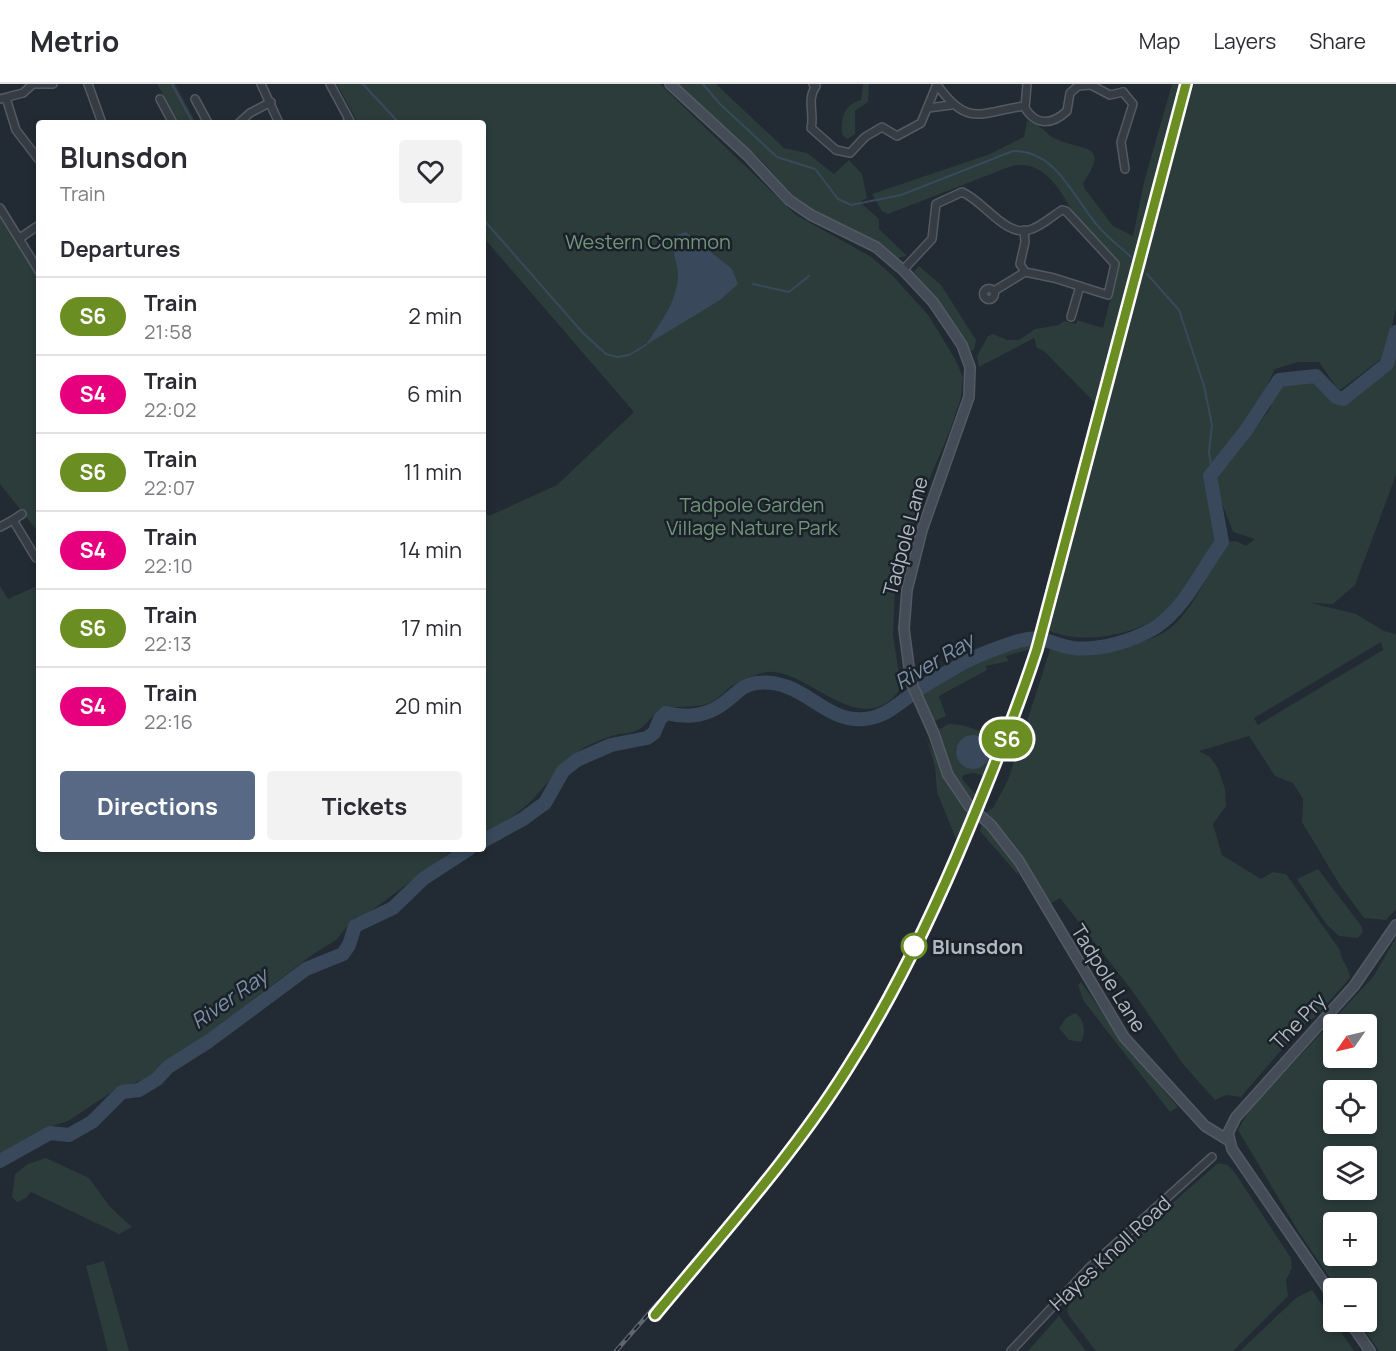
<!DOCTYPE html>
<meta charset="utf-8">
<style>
body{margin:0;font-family:Manrope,sans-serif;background:#f2f2f3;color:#2b2b33;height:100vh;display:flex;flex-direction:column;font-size:22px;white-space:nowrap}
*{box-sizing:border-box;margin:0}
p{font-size:20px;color:#7c7c81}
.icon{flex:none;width:33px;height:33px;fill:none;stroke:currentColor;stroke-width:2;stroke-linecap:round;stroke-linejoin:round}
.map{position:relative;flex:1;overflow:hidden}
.side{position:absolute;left:36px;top:36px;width:450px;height:732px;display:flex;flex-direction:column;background:#fff;border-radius:6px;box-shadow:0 3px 9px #0003}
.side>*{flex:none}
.badge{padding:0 12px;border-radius:20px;font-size:21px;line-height:39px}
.needle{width:39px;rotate:236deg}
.controls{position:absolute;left:1323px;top:930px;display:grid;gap:12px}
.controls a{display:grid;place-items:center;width:54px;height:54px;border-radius:6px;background:#fff;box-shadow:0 3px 9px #0003;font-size:30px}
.map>.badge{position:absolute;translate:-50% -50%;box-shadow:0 0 0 3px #fff}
h2{padding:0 24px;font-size:22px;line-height:54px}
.round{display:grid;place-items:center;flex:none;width:63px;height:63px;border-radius:6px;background:#f2f2f3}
.summary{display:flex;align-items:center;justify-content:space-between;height:102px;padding:0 24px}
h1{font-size:28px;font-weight:700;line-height:45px}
.button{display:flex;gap:12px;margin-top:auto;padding:12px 24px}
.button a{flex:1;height:69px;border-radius:6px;background:#576985;color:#fff;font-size:24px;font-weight:700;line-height:69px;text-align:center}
.button a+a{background:#f2f2f3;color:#2b2b33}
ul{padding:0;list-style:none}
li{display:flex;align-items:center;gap:18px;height:78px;padding:0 24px;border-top:2px solid #e1e1e2}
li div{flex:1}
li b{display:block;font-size:22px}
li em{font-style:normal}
li .badge{min-width:66px;font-weight:700;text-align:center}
header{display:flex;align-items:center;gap:36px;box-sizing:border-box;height:84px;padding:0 30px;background:#fff;border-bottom:2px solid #e1e1e2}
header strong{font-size:28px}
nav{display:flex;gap:33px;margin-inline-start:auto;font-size:21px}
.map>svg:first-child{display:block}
.green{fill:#2b3c3b;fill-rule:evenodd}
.water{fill:#39495b}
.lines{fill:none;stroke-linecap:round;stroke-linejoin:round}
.stream{stroke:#39495b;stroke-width:2}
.river{stroke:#39495b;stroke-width:14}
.street-casing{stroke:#525a62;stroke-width:10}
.secondary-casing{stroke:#525a62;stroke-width:12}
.street{stroke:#353c44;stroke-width:7}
.secondary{stroke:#444c57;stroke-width:9}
.rail-casing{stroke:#5c6570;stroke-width:4.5}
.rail{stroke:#1b2129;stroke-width:2;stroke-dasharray:7;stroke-linecap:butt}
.secondary-bridge-casing{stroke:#525a62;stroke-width:12;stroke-linecap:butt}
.secondary-bridge{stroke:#444c57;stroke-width:9}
.line-casing{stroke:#fff;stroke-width:14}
.line{stroke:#6b8e23;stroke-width:9}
.stop-dot{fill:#fff;stroke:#6b8e23;stroke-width:3}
.labels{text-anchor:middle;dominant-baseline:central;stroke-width:5;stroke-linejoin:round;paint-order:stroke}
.park-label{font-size:20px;fill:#719478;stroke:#1b2129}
.street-label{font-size:20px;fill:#afb7c1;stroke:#1b2129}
.stop-label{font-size:20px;font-weight:bold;fill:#afb7c1;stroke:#1b2129;text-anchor:start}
.water-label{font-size:21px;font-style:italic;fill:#7b8fa6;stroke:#1b2129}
</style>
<header>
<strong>Metrio</strong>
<nav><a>Map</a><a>Layers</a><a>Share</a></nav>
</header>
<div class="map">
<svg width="1396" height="1267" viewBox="0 0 1396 1267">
<rect width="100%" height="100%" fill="#222a33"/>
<g class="green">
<path d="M157,0H175L196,39H179Z"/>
<path d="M337,0H660L796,131L870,172L892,191L929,232L955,275L963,293L961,313L949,349L923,410L895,504L893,551L901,604C861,663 803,577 762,589C751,592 738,597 729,604C721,611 717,616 707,620C693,624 676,621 662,626C652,630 647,641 638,646C632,649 626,649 620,650C609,652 592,659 582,665C560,680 547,702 528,720C515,732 499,741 483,750V426L489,432L557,401L634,328L483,153V39H358Z"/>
<path d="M677,0H716L784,64L807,69L834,90L849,76L862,90L867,114L860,118L879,135V145L907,172L898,174L870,155L803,123L761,76L715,34L685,10Z"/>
<path d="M863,0H869L868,18L855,27V50L847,55L842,50C841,33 844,21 861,16Z"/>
<path d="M1172,0H1182L1131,203L1099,314L1095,319L1044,267L1037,264L1034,254L979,283L977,272L988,252L993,250L1007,256H1019L1035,245L1059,241L1064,237L1076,240L1077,236L1103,244L1117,189V179C1109,166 1095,158 1085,146C1066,122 1050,70 1009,83L888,130L882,127L872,110L990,70L1024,53L1027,36C1032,40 1039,41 1043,45C1047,48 1049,52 1054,54C1081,68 1112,57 1083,99L1085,105L1113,142L1133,152L1144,98Z"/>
<path d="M1190,0H1396V225L1385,272L1339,307L1319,278H1298L1275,285L1254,328L1208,389L1218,457C1204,477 1192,500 1176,518C1149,550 1085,563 1047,546Z"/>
<path d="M0,130L39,196V449L0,400Z"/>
<path d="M919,182L941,201L976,256L974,266L971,267L941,220L914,188Z"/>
<path d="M1396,272V391L1355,501L1333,520L1311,519L1356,530L1384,547L1396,550V825L1386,836L1364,834L1339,800L1302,738L1303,715L1293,699L1275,692L1249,652L1199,667L1210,673L1218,684L1225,705L1226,722L1213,740L1222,771L1261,795L1273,788L1286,790L1340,866C1341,878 1349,882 1350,894L1315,933L1301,943L1241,1013L1226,1011L1215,1016L1183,980L1133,908L1060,814L1048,821L985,729L993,724L1008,696L1051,563L1056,560C1081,571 1090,570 1117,563C1134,559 1155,556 1169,545C1193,527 1211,484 1227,458L1236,457L1246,462L1255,455L1233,448L1215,401L1216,390L1245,353L1254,347L1271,323L1269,317L1281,298L1316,294L1331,314L1339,319L1384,286ZM1381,558L1383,566L1258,641L1254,634Z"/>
<path d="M39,501V765H454L367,830L354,834L336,856L312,871L150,993L115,1006L68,1037L46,1044L0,1071V502L8,515Z"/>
<path d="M1035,558L1034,564L1006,572L1009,577L986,582L987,586L939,612L946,632L933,638L923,611L927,604C960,586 997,562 1035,558Z"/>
<path d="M949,640L962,641L998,653L986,693L974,689L963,691L962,695L976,711L970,716L948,684L938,646ZM978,651L990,669L984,681L960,678L955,665L968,652Z"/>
<path d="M926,653L948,700L957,715L971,730L956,755L937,708L935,682Z"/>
<path d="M982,738L1010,771L1020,793L980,747Z"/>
<path d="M1318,785L1362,843L1363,848L1358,854L1339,852L1326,840L1297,795Z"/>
<path d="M1396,854V1267H1379L1359,1238H1366V1204H1337L1298,1147L1238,1046L1248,1028L1373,893ZM1334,940H1366V974H1334ZM1334,1006H1366V1040H1334ZM1334,1072H1366V1106H1334ZM1334,1138H1366V1172H1334Z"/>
<path d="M1081,898L1126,962L1178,1023L1170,1028L1083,916L1078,901Z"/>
<path d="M1075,929C1084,934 1087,950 1081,958L1069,956L1059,944L1066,934Z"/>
<path d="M46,1074L89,1094L110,1123L132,1143L119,1150L31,1108L26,1114L17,1118L12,1113L15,1090L28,1080Z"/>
<path d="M1218,1079L1228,1081L1235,1089L1291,1174L1292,1184L1286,1196L1288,1212L1233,1267H1096L1069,1232L1067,1226L1071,1217L1125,1161Z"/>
<path d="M104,1177L129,1267H108L86,1182Z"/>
<path d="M1312,1206L1354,1267H1240L1296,1214Z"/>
<path d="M1059,1232L1086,1267H1028Z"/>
</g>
<g class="water">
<path d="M686,148L732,185L738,200L720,216L646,261C659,240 677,219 678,192C678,177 669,166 676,151Z"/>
<circle cx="973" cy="668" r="17"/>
</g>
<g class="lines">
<g class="stream">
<path d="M172,0L193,39"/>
<path d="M363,0L399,39"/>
<path d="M703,0L720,20L777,73L815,85L838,115L851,121L901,111L1013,67C1056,66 1073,113 1097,141C1107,153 1119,162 1131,173"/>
<path d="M483,135L583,249L606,270L617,273L629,271L646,261"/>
<path d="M1147,190L1179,226L1204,302L1212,341L1209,368L1212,387"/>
<path d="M753,200L789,208L809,192"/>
</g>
<g class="river">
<path d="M483,757L523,735L545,719L563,687L577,676L611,661L647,654L654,649L660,635L666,629C689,635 711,631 729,615C738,608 743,601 756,599C803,593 823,639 864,635C886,633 899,619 915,608C929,598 944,590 958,582C974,572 995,565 1012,559C1044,548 1046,560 1073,564C1100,567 1133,557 1156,543C1185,524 1202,485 1222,458L1210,392L1247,345L1279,296L1316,292L1336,313L1343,315L1387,280L1396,248"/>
<path d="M0,1077L50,1049L69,1051L92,1038L122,1008L139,1006L157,995L168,983L209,957L306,885L343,870L349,861L355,842L393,824L423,795L469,765"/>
</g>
<g class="street-casing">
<g id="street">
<path d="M36,0H53"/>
<path d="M88,0L102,39"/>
<path d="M261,0L279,39"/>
<path d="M330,0L350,37L346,39"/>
<path d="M813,0L816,2C806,16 815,30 811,44L836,66L850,69L865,53L882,43L897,52L921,39L937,0"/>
<path d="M1027,0L1025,24C1036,42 1052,41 1067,27L1070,9L1078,2L1091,1L1110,11L1123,8"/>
<path d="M938,2C968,44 982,28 1024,22"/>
<path d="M1123,8L1133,20L1121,58L1125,85"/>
<path d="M6,14L16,46L39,76"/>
<path d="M0,15L23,9L33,0"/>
<path d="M160,15L173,39"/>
<path d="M195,15L208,39"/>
<path d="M928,24L951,21"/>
<path d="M239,39L250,29L271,18"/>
<path d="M0,124L39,187"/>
<path d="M20,154L39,141"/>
<path d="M903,186L932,155L936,120L962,108C984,117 1005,153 1029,146C1041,143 1052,132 1062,126L1066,127L1115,180L1108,211L1054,194L1025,188L1020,180L1025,158L1024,146"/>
<circle cx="989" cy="210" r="5.5"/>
<path d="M994,207L1025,188"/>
<path d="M1071,233L1080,202"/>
<path d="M13,436L22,430"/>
<path d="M0,443L13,436L36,474"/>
<path d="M1011,1267L1090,1183L1212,1073"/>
</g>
</g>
<g class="secondary-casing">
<g id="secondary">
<path d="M670,0L747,71L789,116L811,131L876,163L903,186L933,218L962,261L970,283L969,313L922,446L907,506L904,545L911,598L934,650L948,691L969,722"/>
<path d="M991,741L1019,777L1124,953L1205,1042L1228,1056"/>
<path d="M1334,1214L1232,1065L1228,1049L1236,1033L1354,902L1396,841"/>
<path d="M1350,1238L1370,1267"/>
</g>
</g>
<use href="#street" class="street"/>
<use href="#secondary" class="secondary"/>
<g class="rail-casing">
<g id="rail">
<path d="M655,1231C722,1151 792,1073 847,985C895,910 934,828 968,746C993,686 1017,627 1037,565L1186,0"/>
<path d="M616,1267L658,1219"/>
</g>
</g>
<use href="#rail" class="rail"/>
<g class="secondary-bridge-casing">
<path id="secondary-bridge" d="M969,722L991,741"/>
</g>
<use href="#secondary-bridge" class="secondary-bridge"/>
</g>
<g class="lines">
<g class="line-casing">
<path id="line" d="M655,1231C721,1151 792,1073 847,985C895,910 934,828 968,746C993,686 1017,627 1037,565L1186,0"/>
</g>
<use href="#line" class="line"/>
</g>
<circle class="stop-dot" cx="914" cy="862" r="12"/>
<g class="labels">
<g class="park-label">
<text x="648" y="157">Western Common</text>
<text x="752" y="420">Tadpole Garden<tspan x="752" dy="23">Village Nature Park</tspan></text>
</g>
<g class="street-label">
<text transform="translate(905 452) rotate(-75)">Tadpole Lane</text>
<text transform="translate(1109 894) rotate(58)">Tadpole Lane</text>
<text transform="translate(1298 937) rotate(-46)">The Pry</text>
<text transform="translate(1110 1169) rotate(-43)">Hayes Knoll Road</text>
</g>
<g class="stop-label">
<text x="932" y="862">Blunsdon</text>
</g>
<g class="water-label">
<text transform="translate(934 577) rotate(-31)">River Ray</text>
<text transform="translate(229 914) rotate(-35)">River Ray</text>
</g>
</g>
</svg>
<div class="controls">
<a><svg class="needle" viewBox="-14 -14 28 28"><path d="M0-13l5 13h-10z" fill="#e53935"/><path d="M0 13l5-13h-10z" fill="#7c7c81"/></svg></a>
<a><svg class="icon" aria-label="locate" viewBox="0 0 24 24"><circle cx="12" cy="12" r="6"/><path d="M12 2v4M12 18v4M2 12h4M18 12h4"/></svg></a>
<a><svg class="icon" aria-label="layers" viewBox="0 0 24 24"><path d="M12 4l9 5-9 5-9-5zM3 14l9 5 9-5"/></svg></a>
<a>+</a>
<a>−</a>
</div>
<b class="badge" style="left:1007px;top:655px;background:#6b8e23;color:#fff">S6</b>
<section class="side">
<div class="summary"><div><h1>Blunsdon</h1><p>Train</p></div><a class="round"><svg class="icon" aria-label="heart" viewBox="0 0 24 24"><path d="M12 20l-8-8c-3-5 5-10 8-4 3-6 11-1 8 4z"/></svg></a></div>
<h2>Departures</h2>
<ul>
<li><span class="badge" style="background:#6b8e23;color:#fff">S6</span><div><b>Train</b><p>21:58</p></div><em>2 min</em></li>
<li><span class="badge" style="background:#e6007e;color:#fff">S4</span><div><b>Train</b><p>22:02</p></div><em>6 min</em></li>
<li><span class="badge" style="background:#6b8e23;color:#fff">S6</span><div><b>Train</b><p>22:07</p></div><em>11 min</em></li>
<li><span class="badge" style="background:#e6007e;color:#fff">S4</span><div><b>Train</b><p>22:10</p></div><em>14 min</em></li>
<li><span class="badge" style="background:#6b8e23;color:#fff">S6</span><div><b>Train</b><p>22:13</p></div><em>17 min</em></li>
<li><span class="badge" style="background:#e6007e;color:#fff">S4</span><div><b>Train</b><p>22:16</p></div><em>20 min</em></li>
</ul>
<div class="button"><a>Directions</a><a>Tickets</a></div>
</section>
</div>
